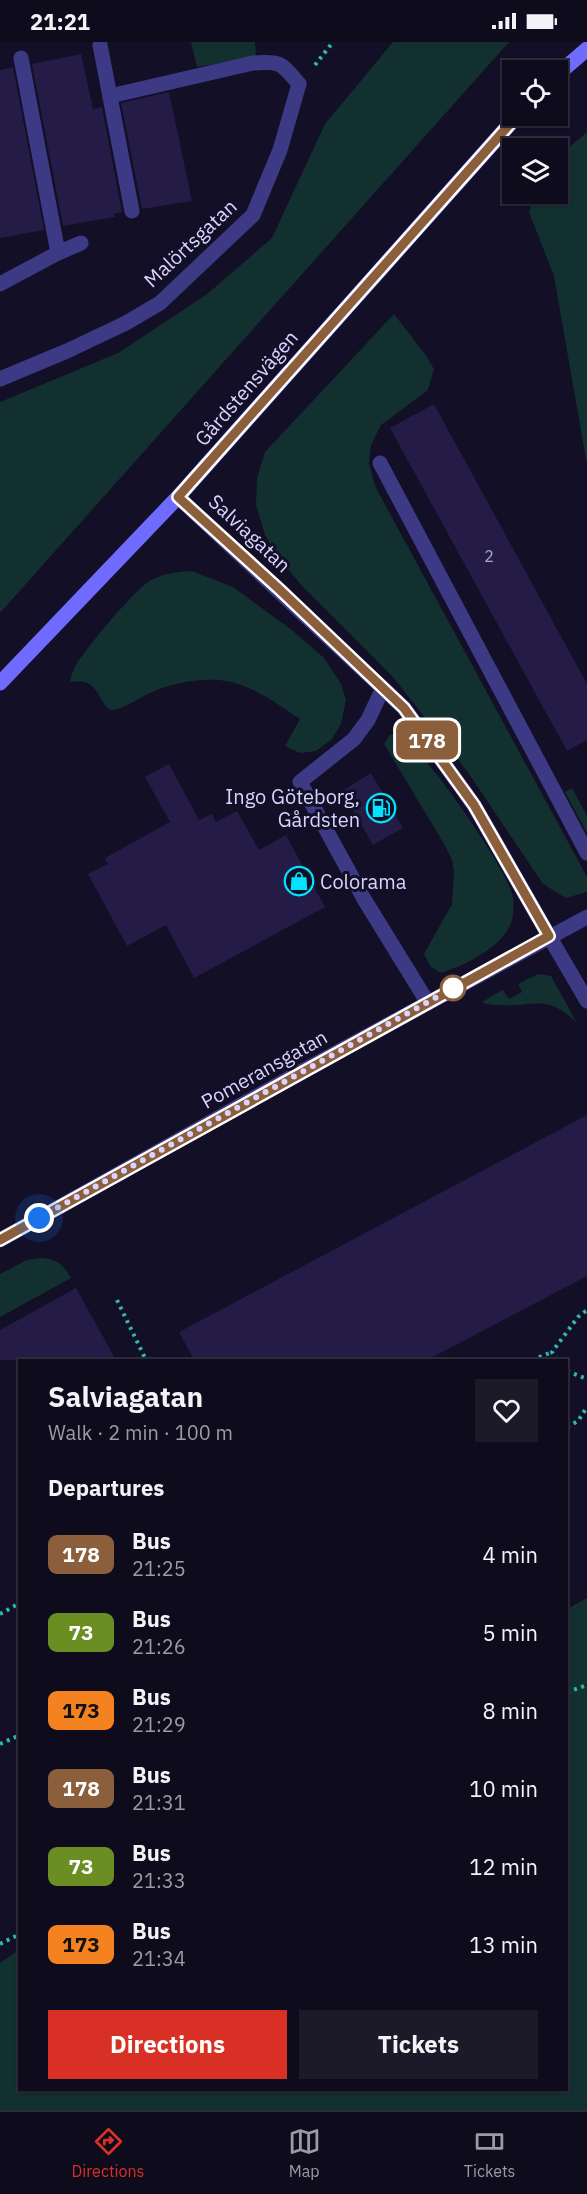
<!DOCTYPE html>
<meta charset="utf-8">
<style>
body{margin:0;font-family:"IBM Plex Sans",sans-serif;background:#1c1929;color:#f1f3f6;height:100vh;display:flex;flex-direction:column;font-size:22px;white-space:nowrap}
*{box-sizing:border-box;margin:0}
p{font-size:20px;color:#9b9ba3}
.icon{flex:none;width:33px;height:33px;fill:none;stroke:currentColor;stroke-width:2;stroke-linecap:round;stroke-linejoin:round}
.map{position:relative;flex:1;overflow:hidden}
.side{position:absolute;left:18px;top:1317px;width:550px;height:732px;display:flex;flex-direction:column;background:#0e0b1c;border-radius:0px;box-shadow:0 2px 4px #0004,0 0 0 2px #2e2b3b}
.side>*{flex:none}
.badge{padding:0 12px;border-radius:9px;font-size:21px;line-height:39px}
.fabs{position:absolute;left:502px;top:18px;display:grid;gap:12px}
.fabs a{display:grid;place-items:center;width:66px;height:66px;border-radius:0px;background:#0e0b1c;box-shadow:0 2px 4px #0004,0 0 0 2px #2e2b3b;font-size:30px}
.you{position:absolute;width:30px;height:30px;margin:-15px;border:4px solid #fff;border-radius:50%;background:#1a73e8;box-shadow:0 0 0 9px #1a73e833}
.map>.badge{position:absolute;translate:-50% -50%;box-shadow:0 0 0 3px #fff}
h2{padding:0 30px;font-size:22px;line-height:54px}
.round{display:grid;place-items:center;flex:none;width:63px;height:63px;border-radius:0px;background:#1c1929}
.overview{display:flex;align-items:center;justify-content:space-between;height:102px;padding:0 30px}
h1{font-size:28px;font-weight:700;line-height:45px}
.cta{display:flex;gap:12px;margin-top:auto;padding:12px 30px}
.cta a{flex:1;height:69px;border-radius:0px;background:#d93025;color:#fff;font-size:24px;font-weight:700;line-height:69px;text-align:center}
.cta a+a{background:#1c1929;color:#f1f3f6}
ul{padding:0;list-style:none}
li{display:flex;align-items:center;gap:18px;height:78px;padding:0 30px}
li div{flex:1}
li b{display:block;font-size:22px}
li em{font-style:normal}
li .badge{min-width:66px;font-weight:700;text-align:center}
.status{display:flex;justify-content:space-between;align-items:center;height:42px;padding:0 30px;background:#0e0b1c;direction:ltr}
.status svg{height:16px;fill:currentColor}
.dock{display:flex;justify-content:space-around;align-items:center;height:84px;border-top:2px solid #2e2b3b;background:#0e0b1c;font-size:16px;color:#9b9ba3}
.dock a{display:grid;justify-items:center;gap:3px}
.dock .on{color:#d93025}
.map>svg:first-child{display:block}
.green{fill:#12302f}
.building{fill:#241b47}
.lines{fill:none;stroke-linecap:round;stroke-linejoin:round}
.path{stroke:#2fb8b0;stroke-width:4;stroke-dasharray:3 4.5;stroke-linecap:butt}
.lane{stroke:#3d3a85;stroke-width:15}
.street{stroke:#3d3a85;stroke-width:15}
.secondary{stroke:#6f6bff;stroke-width:15}
.line-casing{stroke:#fff;stroke-width:14}
.line{stroke:#8b5e3c;stroke-width:9}
.walk{stroke:#d9d4ff;stroke-width:6;stroke-dasharray:0 10.8}
.stop-dot{fill:#fff;stroke:#8b5e3c;stroke-width:3}
.labels{text-anchor:middle;dominant-baseline:central;stroke-width:6;stroke-linejoin:round;paint-order:stroke}
.number-label{font-size:16px;fill:#aca6d1}
.street-label{font-size:20px;fill:#d9d4ff;stroke:#130f26}
.poi-label{font-size:20px;fill:#d9d4ff;stroke:#130f26;text-anchor:end}
</style>
<div class="status"><b>21:21</b><svg viewBox="0 0 49 12"><path d="M0 12V9h3v3zM5 12V6h3v6zM10 12V3h3v9zM15 12V0h3v12zM26 1h20v11H26zM47 4h2v5h-2z"/></svg></div>
<div class="map">
<svg width="587" height="2068" viewBox="0 0 587 2068">
<rect width="100%" height="100%" fill="#130f26"/>
<g class="green">
<path d="M191,0H255L256,15L197,25Z"/>
<path d="M393,0H509L0,571V360L118,311L206,253L272,196L325,82Z"/>
<path d="M587,90V423L554,234L529,170L534,152H558V115Z"/>
<path d="M394,272L425,312L434,327L428,348L381,383L371,403L369,421L375,444L587,835V850L566,856L543,842L467,729L393,635L302,544L278,515L265,493L256,463L257,436L265,410Z"/>
<path d="M192,529L233,545L293,589L324,616L341,642L346,658L341,682L332,697L316,709L300,711L285,704L300,677C279,663 252,643 226,639C203,635 171,641 150,651C141,655 120,669 112,668C102,667 99,643 84,640C80,639 74,640 70,640C71,636 72,631 74,627C82,610 136,546 151,538C165,531 177,530 192,529Z"/>
<path d="M396,691C419,699 509,829 513,855C514,860 513,868 513,873C509,903 466,923 441,931L431,925L424,912L452,862L454,829L452,818L443,800L384,702L390,693Z"/>
<path d="M572,746L587,774V791L565,750Z"/>
<path d="M538,932L551,934L577,981C546,951 536,965 500,963C494,963 487,963 482,960L503,948L509,957L522,950L518,942Z"/>
<path d="M41,1216C58,1217 63,1223 71,1236L0,1275V1232L27,1218Z"/>
<path d="M587,1556V2068H0V1921L19,1908L20,2048H567V1567Z"/>
</g>
<g class="building">
<path d="M81,12L93,67L102,65L122,170L114,172L115,175L63,184L32,22Z"/>
<path d="M13,25L44,188L0,196V28Z"/>
<path d="M169,50L192,159L142,167L121,61Z"/>
<path d="M434,362L587,642V698L567,709L390,386Z"/>
<path d="M169,722L199,778L212,772L216,780L237,769L259,808L286,793L325,865L194,936L166,883L127,904L88,832L108,822L105,816L170,780L145,735Z"/>
<path d="M371,731L403,786L373,803L342,749Z"/>
<path d="M587,1073V1234L427,1318H194L179,1290Z"/>
<path d="M76,1246L116,1318H0V1288Z"/>
</g>
<g class="lines">
<g class="path">
<path d="M315,23L333,0"/>
<path d="M117,1258L146,1318"/>
<path d="M532,1318L552,1310"/>
<path d="M557,1318L552,1310L578,1275L587,1268"/>
<path d="M567,1329L587,1337"/>
<path d="M567,1385L578,1379L587,1365"/>
<path d="M0,1572L20,1561"/>
<path d="M567,1650L587,1643"/>
<path d="M0,1702L20,1693"/>
<path d="M0,1902L20,1892"/>
</g>
<g class="lane">
<path d="M100,3L132,169"/>
<path d="M21,16L58,211"/>
<path d="M110,54L253,21C282,19 281,21 299,42"/>
<path d="M0,242L58,211L81,201"/>
<path d="M380,421L587,811"/>
<path d="M383,646L368,678L354,697L300,740L364,857L428,961"/>
<path d="M549,894L587,959"/>
</g>
<g class="street">
<path d="M0,337L67,309L126,281L160,261L253,173L280,108L299,42"/>
<path d="M178,455L404,666L474,763L549,894"/>
<path d="M0,1198L293,1034L587,875"/>
</g>
<g class="secondary">
<path d="M558,32L587,7"/>
<path d="M0,641L178,455L517,74"/>
</g>
</g>
<g class="lines">
<g class="line-casing">
<path id="line" d="M0,1198L549,894L474,763L404,666L279,547L178,455L517,74"/>
</g>
<use href="#line" class="line"/>
<path class="walk" d="M39,1176L453,946"/>
</g>
<defs>
<g id="fuel-ring" transform="scale(1.5)"><circle r="9.5" fill="#130f26" stroke="#00e5ff" stroke-width="1.5"/><path d="M-5.5-6h7V0h2V4h1.3V-2.5L3-4.5l.8-.8L6-3V5H2.5V1h-1V6h-7ZM-4.2-4.7v3.2H.2V-4.7Z" fill="#00e5ff"/></g>
<g id="shop-ring" transform="scale(1.5)"><circle r="9.5" fill="#130f26" stroke="#00e5ff" stroke-width="1.5"/><path d="M-5-2.5h2.3a2.7 3.5 0 0 1 5.4 0H5L5.5 6h-11ZM-1.5-2.5h3a1.5 2.3 0 0 0-3 0Z" fill="#00e5ff"/></g>
</defs>
<g fill-rule="evenodd">
<use href="#fuel-ring" x="381" y="766"/>
<use href="#shop-ring" x="299" y="839"/>
</g>
<circle class="stop-dot" cx="453" cy="946" r="12"/>
<g class="labels">
<g class="number-label">
<text x="489" y="514">2</text>
</g>
<g class="street-label">
<text transform="translate(190 201) rotate(-43)">Malörtsgatan</text>
<text transform="translate(246 346) rotate(-49)">Gårdstensvägen</text>
<text transform="translate(250 491) rotate(43)">Salviagatan</text>
<text transform="translate(264 1027) rotate(-29)">Pomeransgatan</text>
</g>
<g class="poi-label">
<text x="360" y="754">Ingo Göteborg,<tspan x="360" dy="23">Gårdsten</tspan></text>
<text x="320" y="839" text-anchor="start">Colorama</text>
</g>
</g>
</svg>
<div class="fabs">
<a><svg class="icon" aria-label="locate" viewBox="0 0 24 24"><circle cx="12" cy="12" r="6"/><path d="M12 2v4M12 18v4M2 12h4M18 12h4"/></svg></a>
<a><svg class="icon" aria-label="layers" viewBox="0 0 24 24"><path d="M12 4l9 5-9 5-9-5zM3 14l9 5 9-5"/></svg></a>
</div>
<div class="you" style="left:39px;top:1176px"></div>
<b class="badge" style="left:427px;top:698px;background:#8b5e3c;color:#fff">178</b>
<section class="side">
<div class="overview"><div><h1>Salviagatan</h1><p>Walk · 2 min · 100 m</p></div><a class="round"><svg class="icon" aria-label="heart" viewBox="0 0 24 24"><path d="M12 20l-8-8c-3-5 5-10 8-4 3-6 11-1 8 4z"/></svg></a></div>
<h2>Departures</h2>
<ul>
<li><span class="badge" style="background:#8b5e3c;color:#fff">178</span><div><b>Bus</b><p>21:25</p></div><em>4 min</em></li>
<li><span class="badge" style="background:#6b8e23;color:#fff">73</span><div><b>Bus</b><p>21:26</p></div><em>5 min</em></li>
<li><span class="badge" style="background:#f58220;color:#111">173</span><div><b>Bus</b><p>21:29</p></div><em>8 min</em></li>
<li><span class="badge" style="background:#8b5e3c;color:#fff">178</span><div><b>Bus</b><p>21:31</p></div><em>10 min</em></li>
<li><span class="badge" style="background:#6b8e23;color:#fff">73</span><div><b>Bus</b><p>21:33</p></div><em>12 min</em></li>
<li><span class="badge" style="background:#f58220;color:#111">173</span><div><b>Bus</b><p>21:34</p></div><em>13 min</em></li>
</ul>
<div class="cta"><a>Directions</a><a>Tickets</a></div>
</section>
</div>
<nav class="dock">
<a class="on"><svg class="icon" aria-label="directions" viewBox="0 0 24 24"><path d="M12 3l9 9-9 9-9-9zM9 14v-3h6M13 9l2 2-2 2"/></svg>Directions</a>
<a><svg class="icon" aria-label="map" viewBox="0 0 24 24"><path d="M3 6l6-2 6 2 6-2v14l-6 2-6-2-6 2zM9 4v14M15 6v14"/></svg>Map</a>
<a><svg class="icon" aria-label="tickets" viewBox="0 0 24 24"><path d="M3 7h18v10H3zM15 7v10"/></svg>Tickets</a>
</nav>
